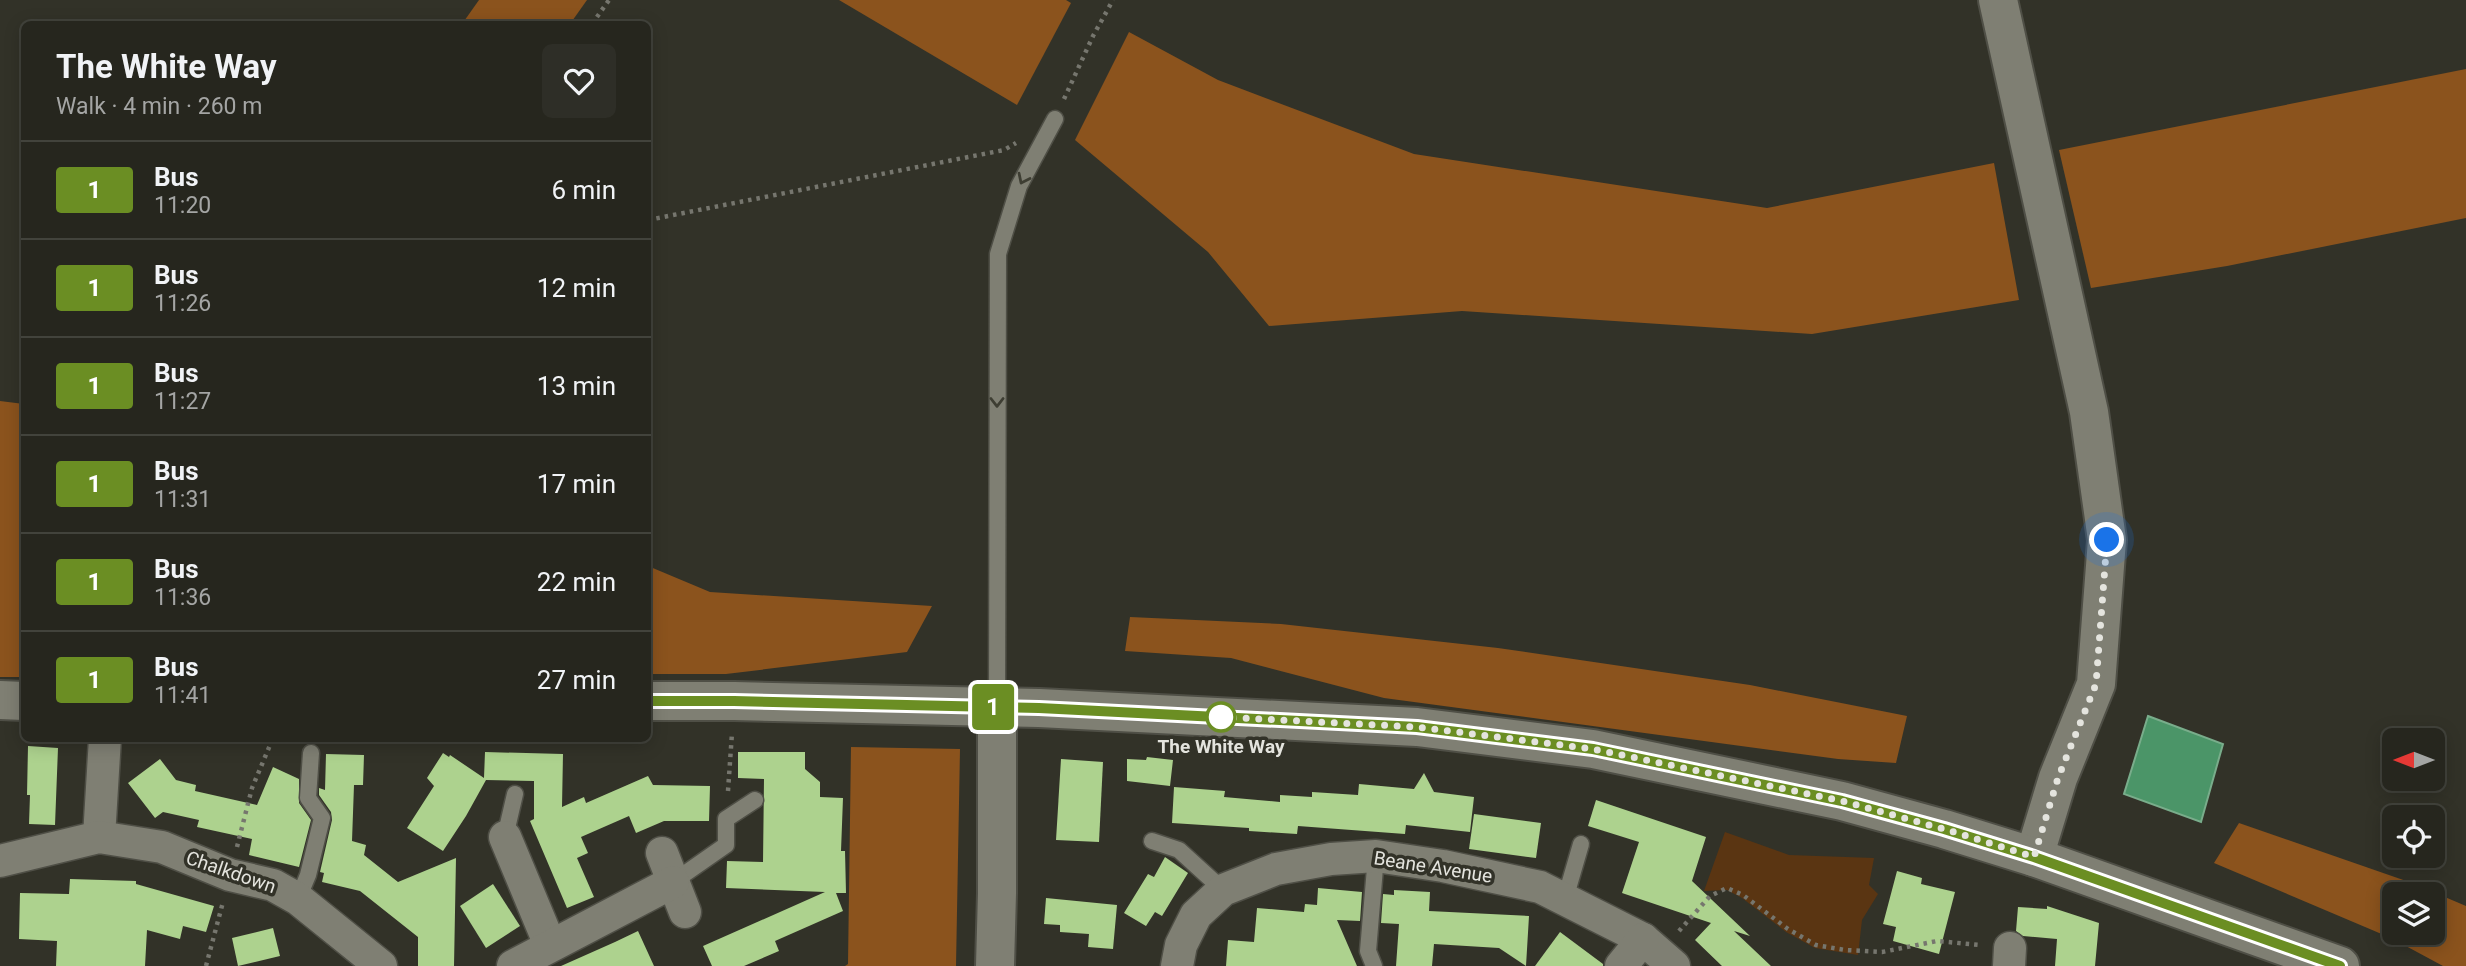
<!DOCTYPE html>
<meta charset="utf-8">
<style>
body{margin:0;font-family:Roboto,sans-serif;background:#2e2e27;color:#f1f3f6;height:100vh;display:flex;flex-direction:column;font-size:26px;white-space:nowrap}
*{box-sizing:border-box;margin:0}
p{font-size:23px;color:#a4a5a4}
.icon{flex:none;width:38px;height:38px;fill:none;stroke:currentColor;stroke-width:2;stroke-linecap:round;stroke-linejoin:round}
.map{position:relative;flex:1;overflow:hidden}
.panel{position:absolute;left:21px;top:21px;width:630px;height:721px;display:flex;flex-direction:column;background:#26261e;border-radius:10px;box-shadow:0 4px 18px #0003,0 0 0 2px #42433c}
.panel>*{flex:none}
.badge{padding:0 14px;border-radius:5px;font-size:24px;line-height:46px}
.needle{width:46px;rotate:270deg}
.buttons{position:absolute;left:2382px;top:728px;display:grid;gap:14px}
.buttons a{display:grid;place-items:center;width:63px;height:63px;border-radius:10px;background:#26261e;box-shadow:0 4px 18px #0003,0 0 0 2px #42433c;font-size:35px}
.you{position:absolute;width:35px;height:35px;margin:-18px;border:5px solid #fff;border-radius:50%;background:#1a73e8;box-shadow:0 0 0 10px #1a73e833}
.map>.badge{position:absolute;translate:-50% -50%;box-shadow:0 0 0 4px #fff}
.round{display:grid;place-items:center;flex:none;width:74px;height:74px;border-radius:10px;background:#2e2e27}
.summary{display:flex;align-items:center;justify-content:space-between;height:119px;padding:0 35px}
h1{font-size:33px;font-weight:700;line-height:52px}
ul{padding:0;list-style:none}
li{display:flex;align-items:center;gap:21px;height:98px;padding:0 35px;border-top:2px solid #42433c}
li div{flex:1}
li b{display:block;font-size:26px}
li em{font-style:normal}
li .badge{min-width:77px;font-weight:700;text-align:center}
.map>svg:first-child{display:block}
.green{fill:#5a3512}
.forest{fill:#8b531d;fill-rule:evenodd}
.water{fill:#4b9568;stroke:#79ad8b;stroke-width:2}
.building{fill:#add28e}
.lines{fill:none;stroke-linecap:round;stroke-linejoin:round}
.service-casing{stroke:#4f4f46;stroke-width:19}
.minor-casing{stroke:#4f4f46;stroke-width:35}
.tertiary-casing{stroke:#4f4f46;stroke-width:42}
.path{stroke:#76766e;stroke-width:4.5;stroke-dasharray:3.5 5;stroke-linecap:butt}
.service{stroke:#7f7f73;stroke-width:16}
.minor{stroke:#7f7f73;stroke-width:32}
.tertiary{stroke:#7f7f73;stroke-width:38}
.oneway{stroke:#3e3e33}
.line-casing{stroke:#fff;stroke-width:16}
.line{stroke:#6b8e23;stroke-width:10}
.walk{stroke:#e4e4de;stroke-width:7;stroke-dasharray:0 12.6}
.stop-dot{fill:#fff;stroke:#6b8e23;stroke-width:3.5}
.labels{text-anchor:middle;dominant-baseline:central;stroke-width:7;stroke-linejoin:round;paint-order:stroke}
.stop-label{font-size:19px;font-weight:bold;fill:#e4e4de;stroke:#323228}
.street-label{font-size:19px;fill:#e4e4de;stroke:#323228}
</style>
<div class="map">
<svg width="2466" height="966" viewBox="0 0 2466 966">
<rect width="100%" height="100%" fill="#323228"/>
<path class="green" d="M1725,832L1789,855L1874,858L1869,885L1878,894L1862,920L1858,955L1815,948L1786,932L1742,898L1727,890L1704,891Z"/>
<g class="forest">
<path d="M479,0H587L570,24H462Z"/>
<path d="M839,0H1066L1071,3L1017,105Z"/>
<path d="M1129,32L1218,80L1414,154L1767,208L1994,163L2019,300L1812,334L1462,311L1269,326L1208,252L1075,140Z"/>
<path d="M2466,69V218L2227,266L2091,288L2059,150Z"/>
<path d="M0,401L24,404V677H0Z"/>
<path d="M648,566L710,592L932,606L907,652L726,674H648Z"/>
<path d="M1130,617L1281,624L1498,648L1750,685L1907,716L1896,763L1838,759L1384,698L1231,658L1125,651Z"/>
<path d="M851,747L960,749L956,966H845L848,964Z"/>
<path d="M2239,823L2412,883L2466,906V966H2443L2391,938L2214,863ZM2394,894H2432V933H2394Z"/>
</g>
<path class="water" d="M2148,716L2223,744L2201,822L2124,794Z"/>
<g class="building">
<path d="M28,746L58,748L55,825L29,824L30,795H27Z"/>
<path d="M485,752L563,754L562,807L584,797L586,803L648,776L653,785L710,786L709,821H664L636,833L629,816L581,837L588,853L577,858L594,897L567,908L530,821L534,819V781L486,780L466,816L443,851L407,828L434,786L427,778L443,753L449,757L450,755L484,778Z"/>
<path d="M738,752H805V769L820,782V797L843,798L841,851H845L846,893H836L843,911L775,941L779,951L744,966H712L703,946L825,892L726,888L727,861L763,862L764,779L738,778Z"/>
<path d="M326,754L364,755L363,785H354L352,841L366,845L364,855L398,882L456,858L454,966H418V937L360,891L322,882L324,873L320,872L332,820L331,812L319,795V788L325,790Z"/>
<path d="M1147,757L1173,760L1170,786L1127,781V759L1146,760Z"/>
<path d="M160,759L176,780L196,785L195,791L257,805L273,767L299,779V803L311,820L299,867L249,855L252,839L197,827L199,820L163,812L155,818L128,783Z"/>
<path d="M1061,759L1103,762L1099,842L1056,840Z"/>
<path d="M1424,773L1434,792L1474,797L1470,832L1406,825L1405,834L1298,826L1297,834L1249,831V828L1172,823L1174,787L1225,791L1224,797L1280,802V795L1312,797V792L1358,795L1359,784L1414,789Z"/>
<path d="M1596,800L1706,837L1692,881L1750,936L1734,931L1771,966H1722L1695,940L1711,923L1622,893L1639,842L1588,826Z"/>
<path d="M1474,814L1541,823L1536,858L1469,849Z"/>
<path d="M1165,857L1188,873L1162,916L1155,912L1146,926L1124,913L1148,874L1154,877Z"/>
<path d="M1897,871L1922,878L1921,884L1955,892L1939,954L1893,941L1896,927L1883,924Z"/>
<path d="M70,879L136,881V884L214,906L206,932L183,926L180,939L147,930L145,966H56L57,941L19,939L20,893L69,894Z"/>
<path d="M493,884L520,926L486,948L460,906Z"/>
<path d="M1318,888L1362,892L1360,921L1337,920L1357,966H1226L1228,940L1254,942L1257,908L1304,912L1305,904L1317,905Z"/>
<path d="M1394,890L1430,892L1429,911L1529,916L1526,966L1499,948L1434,944L1432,966H1396L1399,924L1381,923L1383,894L1394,895Z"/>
<path d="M1046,898L1117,905L1113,949L1088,947L1089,934L1060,932V925L1044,924Z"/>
<path d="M2047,906L2099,923L2095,966H2055L2057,939L2023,936L2016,931L2018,907L2047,909Z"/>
<path d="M273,928L280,956L238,966L232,938Z"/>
<path d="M638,931L654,966H561L615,942Z"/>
<path d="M1560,932L1603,964V966H1535Z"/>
</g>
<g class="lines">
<g class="service-casing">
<g id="service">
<path d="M997,707L998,254L1019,186L1055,119"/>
<path d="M505,837L515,794"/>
<path d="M1152,841L1179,850L1223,890"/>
<path d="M673,882L726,845V819L755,800"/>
<path d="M298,899L308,875L322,818L308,798L311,753"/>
<path d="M1565,899L1581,844"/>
<path d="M1374,966L1368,951L1376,856"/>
</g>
</g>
<g class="minor-casing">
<g id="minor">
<path d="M99,837L105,738"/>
<path d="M505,837L550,945"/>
<path d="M662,853L685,912"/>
<path d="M0,861L99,837L162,847L230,875L273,885L298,899L381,966"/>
<path d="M513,966L673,882"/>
<path d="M1177,966L1181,945L1196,915L1223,890L1276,869L1331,859L1376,856L1443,866L1540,887L1643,939L1674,966"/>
<path d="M1621,966L1643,939"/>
<path d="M2009,966L2010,948"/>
</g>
</g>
<g class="tertiary-casing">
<g id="tertiary">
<path d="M1998,0L2089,412L2107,540L2096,684L2058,778L2034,857"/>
<path d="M0,700L24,701"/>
<path d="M648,701H734L1039,708L1417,727L1593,749L1842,801L1944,829L2034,857L2340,966"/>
<path d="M995,966L997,893V707"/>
</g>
</g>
<g class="path">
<path d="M592,24L609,0"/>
<path d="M1064,99L1093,36L1113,0"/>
<path d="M648,220L1004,150L1016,143"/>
<path d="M728,791L732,733"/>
<path d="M237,847L252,788L273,738"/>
<path d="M1679,931L1710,896L1727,888L1743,895L1788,929L1816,945L1845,950L1882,952L1937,941L1980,945"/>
<path d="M206,966L223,902"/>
</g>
<use href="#service" class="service"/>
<use href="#minor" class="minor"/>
<use href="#tertiary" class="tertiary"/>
</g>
<defs><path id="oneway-chevron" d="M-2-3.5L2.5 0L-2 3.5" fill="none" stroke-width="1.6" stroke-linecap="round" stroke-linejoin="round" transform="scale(1.75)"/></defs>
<g class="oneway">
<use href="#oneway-chevron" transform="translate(1023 179) rotate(116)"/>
<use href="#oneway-chevron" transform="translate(997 402) rotate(90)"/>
</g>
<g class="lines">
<g class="line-casing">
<path id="line" d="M648,701H734L1039,708L1417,727L1593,749L1842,801L1944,829L2034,857L2340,966"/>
</g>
<use href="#line" class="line"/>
<path class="walk" d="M1221,717L1417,727L1593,749L1842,801L1944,829L2034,857L2058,778L2096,684L2107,540"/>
</g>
<circle class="stop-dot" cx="1221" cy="717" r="14"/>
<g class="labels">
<g class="stop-label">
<text x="1221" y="746">The White Way</text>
</g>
<g class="street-label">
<text transform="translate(1433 867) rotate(9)">Beane Avenue</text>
<text transform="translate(231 872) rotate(19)">Chalkdown</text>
</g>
</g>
</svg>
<div class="buttons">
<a><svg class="needle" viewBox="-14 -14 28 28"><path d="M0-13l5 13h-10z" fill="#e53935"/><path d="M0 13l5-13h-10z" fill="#a4a5a4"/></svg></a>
<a><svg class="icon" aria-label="locate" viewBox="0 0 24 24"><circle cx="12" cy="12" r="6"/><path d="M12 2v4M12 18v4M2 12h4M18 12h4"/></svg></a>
<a><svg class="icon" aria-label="layers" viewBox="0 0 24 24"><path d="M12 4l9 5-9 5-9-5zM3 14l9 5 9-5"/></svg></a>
</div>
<div class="you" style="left:2107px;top:540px"></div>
<b class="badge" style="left:993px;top:707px;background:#6b8e23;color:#fff">1</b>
<section class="panel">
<div class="summary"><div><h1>The White Way</h1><p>Walk · 4 min · 260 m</p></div><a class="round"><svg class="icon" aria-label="heart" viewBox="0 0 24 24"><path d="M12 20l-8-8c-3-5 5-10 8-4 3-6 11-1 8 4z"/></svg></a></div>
<ul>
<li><span class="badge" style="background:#6b8e23;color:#fff">1</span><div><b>Bus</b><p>11:20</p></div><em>6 min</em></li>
<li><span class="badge" style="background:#6b8e23;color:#fff">1</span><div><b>Bus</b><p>11:26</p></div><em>12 min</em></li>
<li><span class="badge" style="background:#6b8e23;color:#fff">1</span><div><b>Bus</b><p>11:27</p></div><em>13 min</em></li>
<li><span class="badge" style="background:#6b8e23;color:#fff">1</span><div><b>Bus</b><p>11:31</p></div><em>17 min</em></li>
<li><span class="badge" style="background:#6b8e23;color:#fff">1</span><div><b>Bus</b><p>11:36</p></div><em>22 min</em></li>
<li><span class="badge" style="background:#6b8e23;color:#fff">1</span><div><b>Bus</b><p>11:41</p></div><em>27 min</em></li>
</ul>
</section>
</div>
